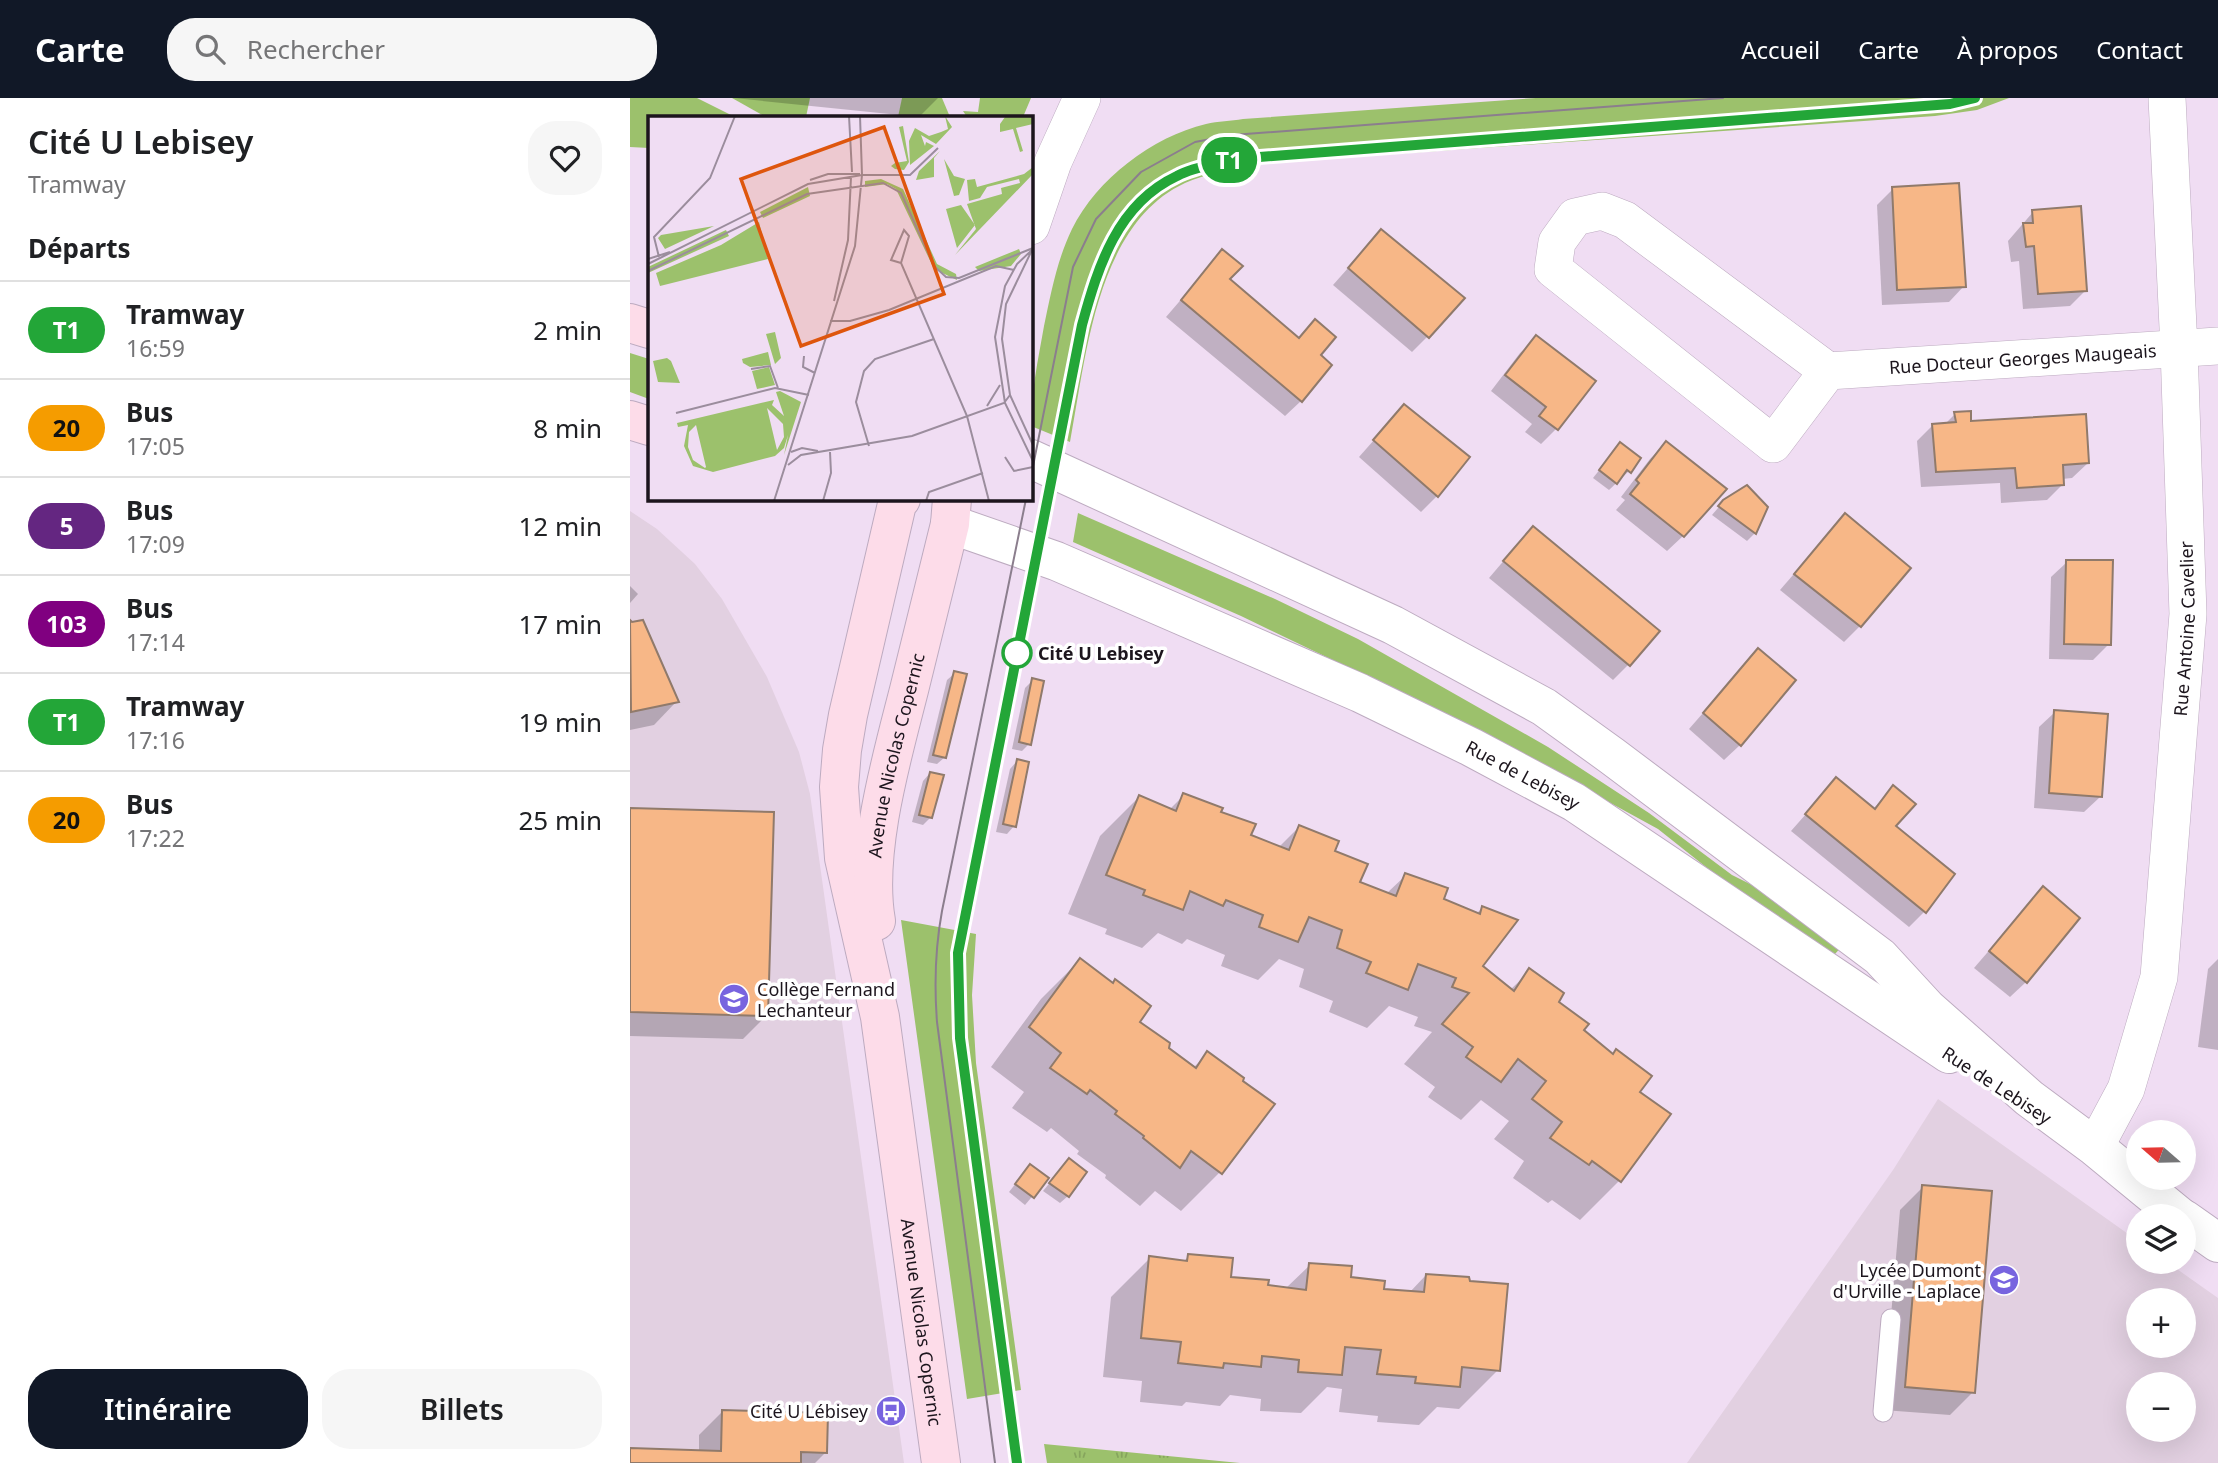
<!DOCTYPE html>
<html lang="fr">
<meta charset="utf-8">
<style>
body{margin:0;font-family:"Noto Sans",sans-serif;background:#f6f6f6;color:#202124;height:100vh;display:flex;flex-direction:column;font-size:26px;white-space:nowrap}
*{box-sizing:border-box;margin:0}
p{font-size:23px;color:#757577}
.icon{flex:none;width:38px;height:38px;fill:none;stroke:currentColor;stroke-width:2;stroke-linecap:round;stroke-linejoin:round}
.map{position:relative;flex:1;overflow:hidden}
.details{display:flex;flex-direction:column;background:#fff;width:630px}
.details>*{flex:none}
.badge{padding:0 14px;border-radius:23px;font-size:24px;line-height:46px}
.needle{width:46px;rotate:290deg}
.fabs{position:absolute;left:1496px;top:1022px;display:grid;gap:14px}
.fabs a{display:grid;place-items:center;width:70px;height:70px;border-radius:50%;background:#fff;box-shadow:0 7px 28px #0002;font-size:35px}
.map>.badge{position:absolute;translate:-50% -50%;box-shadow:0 0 0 4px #fff}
h2{padding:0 28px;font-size:26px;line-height:63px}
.round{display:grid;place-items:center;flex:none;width:74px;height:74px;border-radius:28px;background:#f6f6f6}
.summary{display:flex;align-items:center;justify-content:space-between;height:119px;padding:0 28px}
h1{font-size:33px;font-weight:600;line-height:52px}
.button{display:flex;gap:14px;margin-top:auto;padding:14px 28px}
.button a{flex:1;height:80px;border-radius:28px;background:#111827;color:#fff;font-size:28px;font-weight:600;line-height:80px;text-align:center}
.button a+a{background:#f6f6f6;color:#202124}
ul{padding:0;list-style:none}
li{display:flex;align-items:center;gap:21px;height:98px;padding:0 28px;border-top:2px solid #e0e0e0}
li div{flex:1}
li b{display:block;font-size:26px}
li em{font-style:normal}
li .badge{min-width:77px;font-weight:700;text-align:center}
header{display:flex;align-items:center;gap:42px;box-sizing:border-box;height:98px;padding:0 35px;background:#111827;color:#fff}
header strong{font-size:33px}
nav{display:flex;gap:38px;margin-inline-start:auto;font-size:24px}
.search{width:490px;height:63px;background:#f6f6f6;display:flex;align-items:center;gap:18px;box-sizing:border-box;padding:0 24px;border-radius:28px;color:#757577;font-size:26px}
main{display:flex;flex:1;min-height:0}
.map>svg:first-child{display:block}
.education{fill:#e2d0e1;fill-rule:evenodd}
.grass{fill:#9cc16c}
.park{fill:url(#park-tufts)}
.shadow{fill:#0003}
.building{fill:#f7b787;stroke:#907a6b;stroke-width:2}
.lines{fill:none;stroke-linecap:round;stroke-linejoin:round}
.service-casing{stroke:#bdabc0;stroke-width:21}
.minor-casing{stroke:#bdabc0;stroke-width:38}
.tertiary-casing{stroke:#bdabc0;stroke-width:40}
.secondary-casing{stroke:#bdabc0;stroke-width:40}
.service{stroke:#fff;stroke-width:19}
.minor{stroke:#fff;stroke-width:37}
.tertiary{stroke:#fff;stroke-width:38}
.secondary{stroke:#fddce9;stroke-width:38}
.tram{stroke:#8b7e8d;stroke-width:2}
.line-casing{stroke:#fff;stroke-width:16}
.line{stroke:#23a638;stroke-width:10}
.stop-dot{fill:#fff;stroke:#23a638;stroke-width:3.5}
.labels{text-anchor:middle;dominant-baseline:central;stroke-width:7;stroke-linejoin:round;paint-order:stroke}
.street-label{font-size:18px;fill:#1c151d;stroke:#fff}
.stop-label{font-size:18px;font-weight:bold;fill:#1c151d;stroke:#fff;text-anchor:start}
.poi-label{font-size:18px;fill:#1c151d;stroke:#fff;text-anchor:end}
.inset-road{fill:none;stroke:#9b8d9d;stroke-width:2}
.view{fill:#de560d;fill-opacity:0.15;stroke:#de560d;stroke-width:3.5}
.inset-edge{fill:none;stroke:#1c151d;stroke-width:3.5}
</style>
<header>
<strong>Carte</strong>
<div class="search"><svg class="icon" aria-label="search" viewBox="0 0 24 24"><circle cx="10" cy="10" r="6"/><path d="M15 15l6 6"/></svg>Rechercher</div>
<nav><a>Accueil</a><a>Carte</a><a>À propos</a><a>Contact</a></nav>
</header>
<main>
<section class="details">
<div class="summary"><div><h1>Cité U Lebisey</h1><p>Tramway</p></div><a class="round"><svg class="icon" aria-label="heart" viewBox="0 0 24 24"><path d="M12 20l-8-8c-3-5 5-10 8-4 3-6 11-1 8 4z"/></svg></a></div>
<h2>Départs</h2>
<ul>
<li><span class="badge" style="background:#23a638;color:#fff">T1</span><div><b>Tramway</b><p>16:59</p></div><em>2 min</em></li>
<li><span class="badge" style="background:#f59c00;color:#111">20</span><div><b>Bus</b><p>17:05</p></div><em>8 min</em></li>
<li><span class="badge" style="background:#642681;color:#fff">5</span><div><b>Bus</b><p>17:09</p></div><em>12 min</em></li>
<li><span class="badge" style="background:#800080;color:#fff">103</span><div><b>Bus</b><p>17:14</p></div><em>17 min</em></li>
<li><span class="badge" style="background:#23a638;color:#fff">T1</span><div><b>Tramway</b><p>17:16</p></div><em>19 min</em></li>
<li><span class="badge" style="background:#f59c00;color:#111">20</span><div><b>Bus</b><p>17:22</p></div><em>25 min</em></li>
</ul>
<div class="button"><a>Itinéraire</a><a>Billets</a></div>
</section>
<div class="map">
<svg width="1588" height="1365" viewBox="0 0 1588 1365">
<defs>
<pattern id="park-tufts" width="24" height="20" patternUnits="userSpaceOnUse" patternTransform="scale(1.75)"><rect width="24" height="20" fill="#9cc16c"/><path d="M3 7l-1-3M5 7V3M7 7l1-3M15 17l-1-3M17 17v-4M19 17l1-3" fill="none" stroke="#86a55d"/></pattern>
</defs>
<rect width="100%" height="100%" fill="#f0ddf3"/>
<g class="education">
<path d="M0,413L27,431L65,466L92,501L137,579L169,654L180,696L274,1365H0Z"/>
<path d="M1308,1001L1508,1143V1164H1537L1588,1200V1365H1057L1263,1072ZM1508,1202H1554V1248H1508ZM1508,1286H1554V1332H1508Z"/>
</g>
<g class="grass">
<path d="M0,0H67L105,19H19V50L0,49Z"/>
<path d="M102,0H180L176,19H136Z"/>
<path d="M272,0H312L320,19H268Z"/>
<path d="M350,0H401L393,19H337L333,13L348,14Z"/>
<path d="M906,0H1379L1347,12L1305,18L622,66C600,72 576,76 555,85C466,126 456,260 440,344L401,328C401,294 408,262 414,228C421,195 427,162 442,131C467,81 522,39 576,26C588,23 601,23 613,21Z"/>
<path d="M0,255L19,261V301L0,294Z"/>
<path d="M448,415L645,501L728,541L918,649L1019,715L1102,777L1170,811L1213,847L1197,865L1028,731L975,702L713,567L611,518L443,444Z"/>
<path d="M271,822L346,836L342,897L346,965L391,1292L337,1301Z"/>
</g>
<path class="park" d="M414,1346L610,1365H614H417Z"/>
<g class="shadow">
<path d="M104,0H308L289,19Z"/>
<path d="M1263,91L1334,188L1319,204L1252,207L1247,107Z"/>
<path d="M1403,114L1456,192L1440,208L1393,211L1389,163L1381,164L1378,143Z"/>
<path d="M751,133L798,238L782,254L703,187Z"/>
<path d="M592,154L598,181L668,241L685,224L688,258L671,303L655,318L536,219Z"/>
<path d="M906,240L926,331L911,346L895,334L902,326L861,293L890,255Z"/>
<path d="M774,308L838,359L807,398L791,414L729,359Z"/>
<path d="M1325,316L1340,325L1458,365L1442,380L1432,381V387L1417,402L1371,405L1370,385L1291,389L1287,343L1303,327H1314Z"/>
<path d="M1036,345L1053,438L1037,453L986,412L995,402L991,399L1020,361Z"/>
<path d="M990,346L999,373L979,392L963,380Z"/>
<path d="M1094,403L1136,409L1125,435L1117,443L1082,417Z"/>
<path d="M1215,417L1230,528L1214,544L1150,492Z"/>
<path d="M888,446L998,567L983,582L859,480Z"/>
<path d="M1437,464L1479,546L1463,562L1419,561L1421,479Z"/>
<path d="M0,488L8,496L0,505Z"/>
<path d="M0,525L46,604L24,627L0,632Z"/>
<path d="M1128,552L1110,647L1094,662L1059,631Z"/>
<path d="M325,575L315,659L307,666L297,664L317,582Z"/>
<path d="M403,582L399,646L392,653L382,651L395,590Z"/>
<path d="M1425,614L1470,699L1454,714L1404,710L1409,629Z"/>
<path d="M387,663L384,728L377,736L366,734L380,671Z"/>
<path d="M300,675L301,719L293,727L282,724L293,683Z"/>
<path d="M1206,682L1243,711L1263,689L1264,728L1294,814L1279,829L1161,733Z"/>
<path d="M554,697L589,715L619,738L648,750L669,729L703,754L728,785L756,796L776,777L811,801L846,816L852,810L850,869L880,892L900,873L1008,995L1038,1017L989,1083L950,1122L922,1102L918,1105L883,1080L894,1063L864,1041L879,1023L851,1002L831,1022L798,999L805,989L774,966L802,934L784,928L788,919L759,908L737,930L699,914L703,903L669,889L674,871L649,861L628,882L591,868L595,857L557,841L552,846L528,835L512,850L475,836L477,831L438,816L470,738L509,699L539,712Z"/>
<path d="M0,712L136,918L113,941L0,938Z"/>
<path d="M1413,790L1396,884L1380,899L1344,870Z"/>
<path d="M1588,861V952L1568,949L1578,871Z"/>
<path d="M450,862L507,924L563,970L578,955L590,1074L551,1113L525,1093L510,1108L475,1080L476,1077L447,1056L449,1053L421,1030L417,1034L382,1010L394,994L361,969L411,901Z"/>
<path d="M432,1070L438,1098L430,1105L413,1093Z"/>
<path d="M393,1076L417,1081L395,1107L379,1094Z"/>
<path d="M1293,1089L1343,1294L1320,1317L1253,1312L1270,1112Z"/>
<path d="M559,1158L599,1180L655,1191L680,1167L752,1192L779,1195L796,1177L868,1272L829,1311L807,1309L789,1327L747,1324L748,1318L709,1314L712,1291L697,1289L671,1315L630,1313L631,1301L600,1297L590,1308L556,1304L552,1308L510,1304L512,1283L473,1279L481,1199L520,1160L553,1164Z"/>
<path d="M92,1314L196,1354L185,1365H0V1352L69,1354V1337Z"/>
</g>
<g class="building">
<path d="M1329,85L1336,189L1267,192L1262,89Z"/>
<path d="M1451,108L1457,193L1408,196L1404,148L1396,149L1393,125H1403L1402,112Z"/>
<path d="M751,131L835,200L799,240L718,170Z"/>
<path d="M592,151L613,168L600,181L669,240L685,221L706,239L691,257L702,267L672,304L551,202Z"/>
<path d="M906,237L966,283L928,332L909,318L916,309L875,277Z"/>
<path d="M774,306L840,359L808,399L743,342Z"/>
<path d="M1341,313V323L1456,316L1459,365L1433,367L1434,387L1387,390L1385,370L1306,374L1302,326L1326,324L1324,314Z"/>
<path d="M1036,343L1097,391L1054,439L1000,396L1009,385L1006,382Z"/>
<path d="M990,344L1011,360L1001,375L997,372L987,386L969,372Z"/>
<path d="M1117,387L1138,409L1126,436L1088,408L1093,402Z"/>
<path d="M1215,415L1281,470L1231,529L1164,476Z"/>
<path d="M903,428L1030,533L1000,568L873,463Z"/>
<path d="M1436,462H1483L1481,547L1434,546Z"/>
<path d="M0,522L2,524L13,522L49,604L1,614Z"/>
<path d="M1128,550L1166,582L1111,648L1073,615Z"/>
<path d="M324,573L337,576L316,660L303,657Z"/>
<path d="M402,580L414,583L401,647L389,644Z"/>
<path d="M1424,612L1478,616L1472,699L1419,695Z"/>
<path d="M387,661L399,664L386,729L373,726Z"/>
<path d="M300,674L314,677L302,720L289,717Z"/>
<path d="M1206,679L1245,711L1263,687L1286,706L1266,728L1325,776L1296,815L1175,716Z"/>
<path d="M553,695L593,710L591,714L626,726L621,737L659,752L669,727L709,743L705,753L738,766L730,784L766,798L775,775L818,790L814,801L850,816L852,808L888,822L853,868L884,893L899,870L934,895L929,904L959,926L954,932L983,956L986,951L1022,978L1010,994L1041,1016L991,1084L962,1063L959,1067L920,1040L932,1024L902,1001L916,983L888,961L871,984L836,959L843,949L812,926L839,895L822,889L826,880L788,866L778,892L736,875L741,864L707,850L712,832L679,819L668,844L629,829L633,817L596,802L593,808L560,793L553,812L513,797L515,792L476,777L509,697L546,713Z"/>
<path d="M0,710L144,714L138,918L0,914Z"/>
<path d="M1413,788L1450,820L1397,885L1359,853Z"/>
<path d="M450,860L483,885L485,881L521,908L510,924L540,945L539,950L566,970L577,953L614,980L613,983L645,1006L592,1076L561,1053L550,1070L513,1040L514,1038L485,1016L487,1013L460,992L457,996L420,970L431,955L399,929Z"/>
<path d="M439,1060L457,1074L439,1099L419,1085Z"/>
<path d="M400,1066L419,1080L404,1100L385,1086Z"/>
<path d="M1292,1087L1362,1093L1345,1295L1275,1289Z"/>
<path d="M558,1156L603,1160L601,1179L639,1182L638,1187L676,1192L679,1165L722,1168L721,1179L755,1183L754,1191L794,1194L796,1176L839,1179L840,1183L878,1186L870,1273L832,1269L830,1289L785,1285L786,1279L747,1276L751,1252L715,1249L712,1277L668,1274L669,1262L632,1258L631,1269L594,1265L593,1270L548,1265L551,1244L511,1240L519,1158L557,1163Z"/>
<path d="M92,1312L198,1315L197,1355L171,1354V1365H0V1350L91,1353Z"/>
</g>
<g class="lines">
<g class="service-casing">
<path id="service" d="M1253,1314L1261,1221"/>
</g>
<g class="minor-casing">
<g id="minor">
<path d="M401,128L423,64L452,0"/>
<path id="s1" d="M1198,273L1143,346L923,171L927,144L945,119L972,113L995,122L1198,273L1588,248"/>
<path id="s2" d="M1465,1049L1496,991L1529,879L1558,516L1549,250L1537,0"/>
</g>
</g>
<g class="tertiary-casing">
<g id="tertiary">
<path d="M401,361L763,527L914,609L982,658L1250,859L1297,910L1399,1000L1465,1049L1549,1118"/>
<path id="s3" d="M320,426L426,463L730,595L841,649L944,704L1319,956"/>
<path d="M1554,1121L1588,1145"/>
</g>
</g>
<g class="secondary-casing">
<g id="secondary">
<path d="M0,225L19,231"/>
<path d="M0,322L19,328"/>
<path id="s4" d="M271,401L267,406L218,617L212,652L209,689L214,760L250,919L311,1365"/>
<path id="s5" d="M246,823C234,754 262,659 279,592C293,537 306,481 320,426L322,401"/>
</g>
</g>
<use href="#service" class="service"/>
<use href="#minor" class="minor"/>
<use href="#tertiary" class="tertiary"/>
<use href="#secondary" class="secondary"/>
<g class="tram">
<path d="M401,378L443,169L466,121L511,74L565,44L602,37L1093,0"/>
<path d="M365,1365L307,924C304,885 305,851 312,813L396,401"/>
<path d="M387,1365L330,940L328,855L451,227C468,169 487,106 547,78C564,69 585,66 604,61L1320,6L1345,0"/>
</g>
</g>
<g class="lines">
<g class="line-casing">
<path id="line" d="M387,1365L330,940L328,855L452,227C468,169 487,106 547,78C564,69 585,66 604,61L1320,6L1345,0"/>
</g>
<use href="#line" class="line"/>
</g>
<defs>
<g id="school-disc" transform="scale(1.575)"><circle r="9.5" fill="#7864df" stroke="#fff"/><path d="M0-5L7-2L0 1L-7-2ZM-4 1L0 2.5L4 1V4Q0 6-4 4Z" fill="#fff"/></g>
<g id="bus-disc" transform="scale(1.575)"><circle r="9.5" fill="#7864df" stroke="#fff"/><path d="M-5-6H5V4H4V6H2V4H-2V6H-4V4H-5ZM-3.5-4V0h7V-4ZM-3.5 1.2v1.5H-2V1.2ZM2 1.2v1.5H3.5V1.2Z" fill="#fff"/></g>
</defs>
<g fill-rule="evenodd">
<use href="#school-disc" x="104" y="901"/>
<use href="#school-disc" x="1374" y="1182"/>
<use href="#bus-disc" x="261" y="1313"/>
</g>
<circle class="stop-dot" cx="387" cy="555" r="14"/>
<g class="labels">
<g class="street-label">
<text stroke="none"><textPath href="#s1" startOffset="931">Rue Docteur Georges Maugeais</textPath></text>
<text stroke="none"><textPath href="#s2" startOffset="532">Rue Antoine Cavelier</textPath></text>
<text stroke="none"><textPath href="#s5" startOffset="168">Avenue Nicolas Copernic</textPath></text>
<text stroke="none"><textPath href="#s3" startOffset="626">Rue de Lebisey</textPath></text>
<text transform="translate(1367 987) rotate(33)">Rue de Lebisey</text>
<text stroke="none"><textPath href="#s4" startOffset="838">Avenue Nicolas Copernic</textPath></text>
</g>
<g class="stop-label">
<text x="408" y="555">Cité U Lebisey</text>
</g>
<g class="poi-label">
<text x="127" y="891" text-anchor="start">Collège Fernand<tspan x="127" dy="21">Lechanteur</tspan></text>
<text x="1351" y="1172">Lycée Dumont<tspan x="1351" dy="21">d'Urville - Laplace</tspan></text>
<text x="238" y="1313">Cité U Lébisey</text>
</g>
</g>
<g transform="translate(18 18)">
<rect width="385" height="385" fill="#f0ddf3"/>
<path d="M297,0L304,11L288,28L273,19L277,30L278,26L286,30L262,49L261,25L267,12L281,20L293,16L300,13ZM385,0V8L368,12L375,35L372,36L365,13L352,16V8L357,1ZM255,10L261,46L256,54L247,53L243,50L247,47L259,45L251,11ZM292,35L286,42V61L268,64L271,55ZM296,43L306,60L317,63L311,79L306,80ZM385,51V58L307,139L328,113L319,88L354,78L353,72L372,67L371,63L339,71L332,82L321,85L319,64L327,63L329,71L376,58ZM233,63L255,73L289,148L308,158L309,164L286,153L248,73L239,68L217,71V65ZM160,71L162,80L115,102L112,96ZM313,89L327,109L309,132L298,93ZM66,110L17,133L10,122L13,119ZM78,114L81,120L0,157V151ZM371,133L373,138L363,150L331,155L327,151ZM127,216L133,242L127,248L118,218ZM120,236L123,249L102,251L95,247L94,243ZM19,242L23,245L32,267L10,266L5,245ZM121,251L127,269L109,273L104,255ZM132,275L153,286L136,339L140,319L136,332L127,340L65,356L45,350L36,330L40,309L30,311L29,307L126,284L124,289L136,300L128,276ZM119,292L135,308L136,321L129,334ZM48,309L58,351L57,352L45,344L40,331L41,316Z" fill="#9cc16c" fill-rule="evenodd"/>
<path d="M111,106L120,143L12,170L8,157L73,129Z" fill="#9cc16c"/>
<path class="inset-road" d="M201,0L204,56M212,0L214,59M162,64L180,58H212M385,133L369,148L357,170L347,221L357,287L385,345M384,134L358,188L354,223L362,279L385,329M11,141L6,121L62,62L87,0M0,143L22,136M253,147L243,144L256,114L261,120L253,147L319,300L341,385M0,148L160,68L214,59M0,155L159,78L235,67L253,77L286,150L298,161L311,162L385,132M186,185L200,124L203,61M182,205H202L241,194L348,150L366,154M156,240L155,251L167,257M103,253L122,250L130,272M339,290L352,269M28,297L127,272L161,279M221,330L208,286L216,255L227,243L286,223M143,336L154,332L170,335M357,341L366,355L385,351M140,349L153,339L264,320L356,287L362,279M126,385L207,130L214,59H262L290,32M175,385L183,357L182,336M278,385L281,376L335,357"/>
<path class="view" d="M236,11L296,178L153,230L93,63Z"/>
<rect width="385" height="385" class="inset-edge"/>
</g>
</svg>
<div class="fabs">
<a><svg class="needle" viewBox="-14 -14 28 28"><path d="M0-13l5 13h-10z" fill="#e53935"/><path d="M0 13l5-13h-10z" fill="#757577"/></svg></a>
<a><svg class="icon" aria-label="layers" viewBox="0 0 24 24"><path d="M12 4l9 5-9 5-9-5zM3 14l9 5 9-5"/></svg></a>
<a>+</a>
<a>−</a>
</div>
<b class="badge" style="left:599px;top:62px;background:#23a638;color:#fff">T1</b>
</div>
</main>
